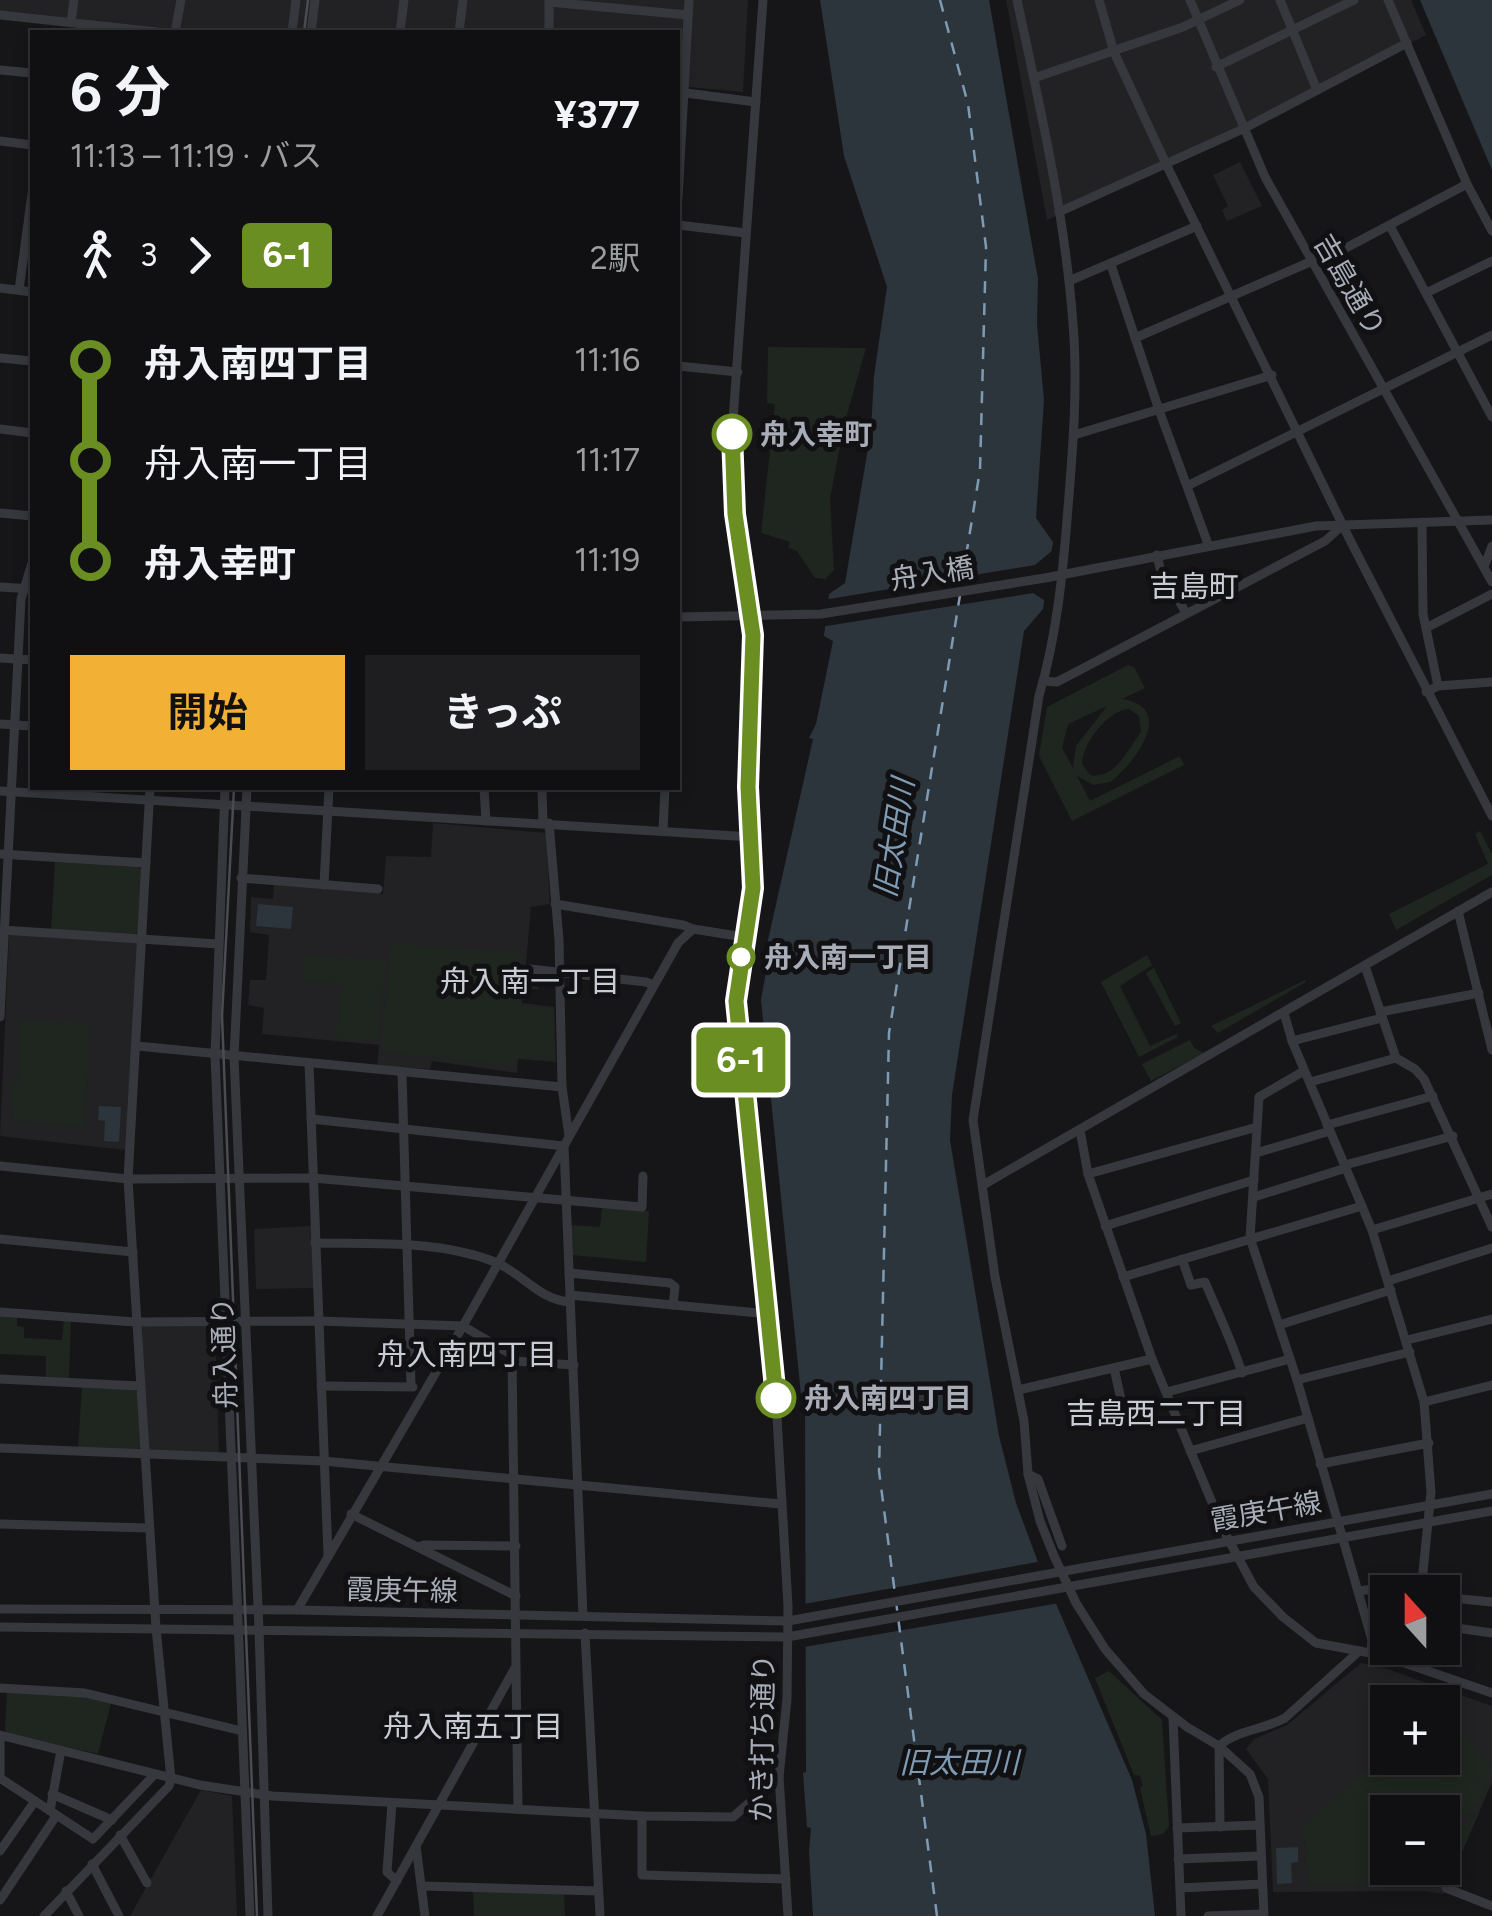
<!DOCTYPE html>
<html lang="ja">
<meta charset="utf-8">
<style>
body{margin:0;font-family:Figtree,"Noto Sans JP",sans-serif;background:#1e1e20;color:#f1f3f6;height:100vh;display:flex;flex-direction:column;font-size:38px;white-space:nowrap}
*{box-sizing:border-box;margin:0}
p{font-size:32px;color:#9c9d9f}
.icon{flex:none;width:55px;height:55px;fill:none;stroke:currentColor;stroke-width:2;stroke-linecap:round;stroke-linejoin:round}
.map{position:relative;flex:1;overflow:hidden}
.panel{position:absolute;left:30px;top:30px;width:650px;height:760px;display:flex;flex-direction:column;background:#101012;border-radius:0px;box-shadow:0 5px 15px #0003,0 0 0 2px #303032}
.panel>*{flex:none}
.badge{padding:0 20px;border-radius:8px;font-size:35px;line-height:65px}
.needle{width:65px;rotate:339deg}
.fabs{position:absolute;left:1370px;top:1575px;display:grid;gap:20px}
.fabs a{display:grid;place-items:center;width:90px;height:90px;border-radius:0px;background:#101012;box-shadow:0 5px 15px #0003,0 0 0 2px #303032;font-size:50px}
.map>.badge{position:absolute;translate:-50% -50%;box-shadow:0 0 0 5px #fff}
.legs{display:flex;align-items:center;gap:15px;height:110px;padding:0 40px;font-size:32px}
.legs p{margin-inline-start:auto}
.head{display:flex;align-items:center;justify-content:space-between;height:170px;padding:0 40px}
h1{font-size:55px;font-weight:700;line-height:75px}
.button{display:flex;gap:20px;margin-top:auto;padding:20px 40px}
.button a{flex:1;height:115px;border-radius:0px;background:#f2b134;color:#111;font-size:40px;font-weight:700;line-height:115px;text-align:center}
.button a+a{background:#1e1e20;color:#f1f3f6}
ul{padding:0 40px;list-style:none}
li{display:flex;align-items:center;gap:35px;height:100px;font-size:38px}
li i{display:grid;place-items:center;width:15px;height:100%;margin:0 12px;background:currentColor}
li i::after{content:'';width:25px;height:25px;margin:-12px;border:8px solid;border-radius:50%;background:#101012}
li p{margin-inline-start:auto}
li:first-child i{background:linear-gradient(#0000 50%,currentColor 0)}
li:last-child i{background:linear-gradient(currentColor 50%,#0000 0)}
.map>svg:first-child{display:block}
.built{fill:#222225;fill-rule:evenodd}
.green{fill:#1e261f;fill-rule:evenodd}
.water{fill:#2c353c}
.pier{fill:#161618}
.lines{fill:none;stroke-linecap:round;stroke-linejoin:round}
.ferry{stroke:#7f9bb3;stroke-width:2.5;stroke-dasharray:12 10;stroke-linecap:butt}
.minor{stroke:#37383d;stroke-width:9}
.tram{stroke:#4a4c52;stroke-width:2.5}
.line-1-casing{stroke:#fff;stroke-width:22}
.line-1{stroke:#6b8e23;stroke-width:15}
.stop-1-dot{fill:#fff;stroke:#6b8e23;stroke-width:5}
.labels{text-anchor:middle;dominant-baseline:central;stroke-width:10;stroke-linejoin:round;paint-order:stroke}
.street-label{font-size:28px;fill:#a8adb8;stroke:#111113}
.stop-label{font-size:28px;font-weight:bold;fill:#a8adb8;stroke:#111113;text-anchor:start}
.neighbourhood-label{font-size:30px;fill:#c9ccd4;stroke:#111113}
.water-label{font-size:30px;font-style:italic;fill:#7f9bb3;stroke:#111113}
</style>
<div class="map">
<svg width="1492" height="1916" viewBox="0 0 1492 1916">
<rect width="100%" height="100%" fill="#161618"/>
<g class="built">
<path d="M0,0H748L743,92L678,86V32H165L0,15Z"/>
<path d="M1006,0H1411L1426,35L1243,129L1047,220Z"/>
<path d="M1240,162L1262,206L1227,221L1222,210L1228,206L1213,175Z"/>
<path d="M433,823L546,833L550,904L531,907L525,975L539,977L538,989H524L522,1003L554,1007L556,1062L518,1059L517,1073L432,1061L430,1069L399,1067L395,1071L377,1068L379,1045L262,1034L264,1008L248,1005L250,980H266L269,935L250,932L251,897L273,899L274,885L383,894L386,856L431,857Z"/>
<path d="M12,934L135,941L138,944L126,1150L0,1136L9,937Z"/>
<path d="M312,1226L314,1288L256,1289L254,1229Z"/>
<path d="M142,1325L215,1326L219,1454L150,1452L147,1449Z"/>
<path d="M1361,1663L1379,1666L1492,1706V1782L1444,1894L1424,1891L1273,1892L1268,1779L1246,1749L1254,1739L1287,1725ZM1388,1702H1442V1758H1388ZM1388,1812H1442V1868H1388Z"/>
<path d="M201,1790L232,1796L237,1916H130Z"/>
</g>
<g class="green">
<path d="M768,347L866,348L844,425L830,499L834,570L825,579L815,578L797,551L788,548L790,542L761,533L775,404L767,403Z"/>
<path d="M1128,665L1134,667L1145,688L1122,699C1177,707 1135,764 1110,782L1094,785L1077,776L1090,801L1180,756L1184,765L1072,821L1039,756L1047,707ZM1107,706L1076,746L1073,768L1062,748L1068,724ZM1129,709L1139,716L1141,732C1128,749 1115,780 1090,775L1082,764C1082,744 1108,710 1129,709Z"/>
<path d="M1480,831L1492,854V875L1396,930L1389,914L1488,864L1475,834Z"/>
<path d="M55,861L138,866L142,871L138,931L134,935L51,931Z"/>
<path d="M390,943L522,953L519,1005L553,1009L555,1060L515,1058L514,1066L381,1052Z"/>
<path d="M304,955L386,960L378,1041L336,1039L340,991H345V984L302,981Z"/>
<path d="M1147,955L1152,965L1120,986L1150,1046L1176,1034L1178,1037L1139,1057L1101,982Z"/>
<path d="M1154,968L1181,1023L1175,1026L1146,973Z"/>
<path d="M1305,980L1306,982L1218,1033L1211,1026Z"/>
<path d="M20,1019L90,1023L84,1127L13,1121C14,1107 9,1098 10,1085L18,1079Z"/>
<path d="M1190,1040L1194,1048L1204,1053L1151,1081L1142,1064Z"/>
<path d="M602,1207L649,1211L646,1262L572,1255L570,1225L600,1227Z"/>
<path d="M0,1316H17V1326L24,1327V1338L62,1340L64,1319L71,1320L69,1379L46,1378V1356L0,1354Z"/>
<path d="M82,1386L132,1388L137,1392L141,1447L137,1450L78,1448Z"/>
<path d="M1109,1671L1162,1720L1169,1827L1163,1834L1151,1836L1140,1788L1143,1785L1140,1776L1134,1775L1095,1678Z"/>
<path d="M7,1693H78L111,1703L98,1754L8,1734L5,1730Z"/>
<path d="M1443,1710L1492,1768L1479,1803L1443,1835L1442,1812H1388V1868H1406L1388,1883L1307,1885L1304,1824L1387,1753L1388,1758H1442Z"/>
<path d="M1480,1810L1448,1885L1431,1868H1442L1443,1845Z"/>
<path d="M473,1891L564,1893L565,1916H474Z"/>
</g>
<g class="water">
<path d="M820,0H989L1038,279L1037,324L1044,400L1036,518L1053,542L1043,609L1024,631L952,1095L950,1140L999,1436L1016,1503L1038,1562L1132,1780L1146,1834L1155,1916H813L809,1852L811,1828L807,1827L803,1773L806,1772L805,1396L801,1395L761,1000L770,950L766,949L813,739L809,738L816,724L833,641L824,636L829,594L845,583L871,431L874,376L887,287L844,156Z"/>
<path d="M1420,0H1492V170Z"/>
<path d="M258,904L293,907L291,929L256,926Z"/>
<path d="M99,1106L121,1107L119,1142L104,1141L105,1121L98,1120Z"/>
<path d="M1298,1847V1862L1291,1863L1292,1883L1277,1884L1276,1848Z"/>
</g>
<g class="pier">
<path d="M1053,550L1047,602L1033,593L820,627L823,600L1035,565Z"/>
<path d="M1043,1561L1060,1603L804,1647V1604Z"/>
</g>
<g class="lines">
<g class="ferry">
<path d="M940,0L968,104L986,247L980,470L961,587"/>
<path d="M937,1916L879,1471L889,1033L960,595"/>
</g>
<g class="minor">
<path d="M763,0L732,434L735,514L753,635L748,787L753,888L735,1001L774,1366L788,1606L787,1699L779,1777L788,1916"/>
<path d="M1017,0C1040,107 1065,215 1073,324C1078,385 1073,447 1068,508C1063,572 1057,635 1039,696L973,1120L995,1277L1024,1421L1028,1474L1040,1521L1054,1556L1076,1603L1105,1649L1144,1694L1187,1727L1219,1746L1250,1774L1259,1797L1264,1916"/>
<path d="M1099,0L1114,52L1166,164L1350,540L1492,816"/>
<path d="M1190,0L1265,177L1492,582"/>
<path d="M1280,0L1317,90"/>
<path d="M1388,0L1467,184L1492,231"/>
<path d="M549,2L688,15"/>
<path d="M0,15L157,32"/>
<path d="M71,22L74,0"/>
<path d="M175,32L181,0"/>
<path d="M292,32L296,0"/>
<path d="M311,32L315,0"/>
<path d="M400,32L404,0"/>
<path d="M459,32L463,0"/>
<path d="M549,32V0"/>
<path d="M1216,67L1354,0"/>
<path d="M0,70L32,73"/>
<path d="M1034,78L1183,27L1240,0"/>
<path d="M678,92L756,102"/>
<path d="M0,141L32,145"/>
<path d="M678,198L689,0"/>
<path d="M1059,212L1243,129L1407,43"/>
<path d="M678,225L746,233"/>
<path d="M1390,226L1492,417"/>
<path d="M1111,265L1159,410L1208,544"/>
<path d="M1069,281L1197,226"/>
<path d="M0,288L32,292"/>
<path d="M19,290L32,194"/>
<path d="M1426,293L1492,261"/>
<path d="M1135,338L1310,262L1327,258L1467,184"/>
<path d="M0,358L32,361"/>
<path d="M678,366L738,372"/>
<path d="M0,429L32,433"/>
<path d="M1074,435L1272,375"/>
<path d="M1189,485L1492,335"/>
<path d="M0,513L32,516"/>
<path d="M1422,522L1423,614L1438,686L1426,692"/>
<path d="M1157,555L1160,568L1186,613"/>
<path d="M1484,567L1492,546"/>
<path d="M0,587L32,589"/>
<path d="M678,617L821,614L1045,578L1316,526L1492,520"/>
<path d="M1426,628L1492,594"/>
<path d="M0,658L32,660"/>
<path d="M1043,681L1057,682L1325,541L1343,525"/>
<path d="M1438,686L1492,682"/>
<path d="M0,724L32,726"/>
<path d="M225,788L215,1055L250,1916"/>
<path d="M247,788L234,1057L259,1629L268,1916"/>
<path d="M484,788L486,821"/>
<path d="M542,788L543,823"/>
<path d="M0,791L752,837"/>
<path d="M549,823L559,940L562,1087L569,1136"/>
<path d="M663,830L665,788"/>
<path d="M0,854L146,863"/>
<path d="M241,878L378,889"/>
<path d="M324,885L329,788"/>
<path d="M555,904L683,925L693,929"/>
<path d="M1458,911L1492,1050"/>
<path d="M2,930L218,944"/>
<path d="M1365,966L1396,1058L1415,1069L1424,1079L1492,1227"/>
<path d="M530,969L646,982L654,985"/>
<path d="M1380,1012L1479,993"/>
<path d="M1284,1013L1292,1041L1372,1230L1424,1402L1431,1492L1421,1592"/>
<path d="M0,1017L21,599L32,563"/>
<path d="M1292,1041L1382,1018"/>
<path d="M137,1046L562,1087"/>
<path d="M309,1063L328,1555"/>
<path d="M1304,1071L1259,1097L1250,1238L1297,1380L1372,1640L1371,1653"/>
<path d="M402,1074L411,1386"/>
<path d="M1310,1082L1396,1058"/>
<path d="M311,1119L564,1146L583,1616"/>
<path d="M1327,1125L1433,1096"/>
<path d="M1080,1130L1088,1174L1152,1359L1224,1531L1254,1587L1283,1617L1316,1643L1381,1655L1492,1693"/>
<path d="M1256,1153L1330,1131"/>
<path d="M1345,1165L1453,1136"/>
<path d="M0,1166L128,1179L313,1178L642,1207L643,1176"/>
<path d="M1088,1174L1257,1127"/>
<path d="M983,1185L1492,892"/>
<path d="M1254,1197L1346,1168"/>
<path d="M1105,1226L1254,1180"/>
<path d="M1372,1230L1492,1194"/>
<path d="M0,1239L133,1252"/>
<path d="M315,1243C374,1244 439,1240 495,1262C522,1273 539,1300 570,1302"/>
<path d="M1182,1259L1191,1285L1205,1282C1218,1313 1232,1341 1242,1373"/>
<path d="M569,1273L670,1283L675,1287L673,1305L769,1314"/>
<path d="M1123,1277L1362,1206"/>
<path d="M1388,1281L1492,1248"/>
<path d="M570,1295L673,1305"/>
<path d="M0,1312L135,1322L318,1321L463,1326L512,1355L516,1666L377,1916"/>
<path d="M1279,1325L1391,1290"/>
<path d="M1407,1340L1492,1319"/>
<path d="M514,1361L574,1365"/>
<path d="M1114,1368L1124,1413"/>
<path d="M0,1379L139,1386"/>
<path d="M1297,1380L1410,1352"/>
<path d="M321,1386L413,1387"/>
<path d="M1018,1390L1152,1359"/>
<path d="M1167,1392L1290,1359"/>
<path d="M1424,1402L1492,1385"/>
<path d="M0,1448L323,1461L781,1504"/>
<path d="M1190,1451L1308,1418"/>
<path d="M1320,1464L1429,1443"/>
<path d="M1028,1474L1038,1479L1062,1546"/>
<path d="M351,1514L516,1596"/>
<path d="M0,1524L149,1528"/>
<path d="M418,1547L424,1545L516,1546"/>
<path d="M1360,1591L1423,1581"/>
<path d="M1442,1597L1492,1602"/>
<path d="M0,1609L297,1610L788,1621L1492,1494"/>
<path d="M297,1610L463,1326L678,943L693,929L744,937"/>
<path d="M1442,1626L1492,1633"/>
<path d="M0,1627L787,1637L1492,1511"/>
<path d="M585,1633L600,1916"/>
<path d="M516,1668L518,1809"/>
<path d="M0,1688L85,1693L242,1731"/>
<path d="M488,1716L517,1717"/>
<path d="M1173,1717L1181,1916"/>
<path d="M0,1735L200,1785L272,1796L642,1816L733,1817L779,1777"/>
<path d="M0,1736V1778L35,1801"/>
<path d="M52,1794L112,1820"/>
<path d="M392,1803L387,1872L397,1881"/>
<path d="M50,1811L61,1750"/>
<path d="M642,1816V1875L786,1879"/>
<path d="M1220,1827L1219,1746C1237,1730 1263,1730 1285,1718L1357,1653"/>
<path d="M1177,1828L1260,1825"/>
<path d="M120,1835L147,1883"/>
<path d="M416,1846L425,1916"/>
<path d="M0,1851L35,1801L93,1839L154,1775"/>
<path d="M1178,1859L1260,1856"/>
<path d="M92,1864L119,1916"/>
<path d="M422,1886L598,1891"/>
<path d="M1180,1888L1262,1884"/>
<path d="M1446,1888L1492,1906"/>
<path d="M66,1891L79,1916"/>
<path d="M0,1900L56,1816"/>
<path d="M44,1916L169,1786L171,1779L156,1628L128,1179L150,788"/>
<path d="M1208,1916L1263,1914"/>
</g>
<g class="tram">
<path d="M304,32L308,0"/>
<path d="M234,788L222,1016L257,1916"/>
</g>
</g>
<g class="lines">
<g class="line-1-casing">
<path id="line-1" d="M732,434L735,514L753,635L748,787L753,888L736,1001L776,1398"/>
</g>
<use href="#line-1" class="line-1"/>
</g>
<g class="stop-1-dot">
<circle cx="732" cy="434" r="18"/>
<circle cx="741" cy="957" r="12"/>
<circle cx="776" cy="1398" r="18"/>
</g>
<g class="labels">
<g class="street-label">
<text transform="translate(1350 285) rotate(60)">吉島通り</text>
<text transform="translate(932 573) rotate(-9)">舟入橋</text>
<text transform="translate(224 1353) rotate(-92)">舟入通り</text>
<text transform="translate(1266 1511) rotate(-10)">霞庚午線</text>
<text transform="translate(402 1590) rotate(1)">霞庚午線</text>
<text transform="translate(762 1738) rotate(-89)">かき打ち通り</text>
</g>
<g class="stop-label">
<text x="760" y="434">舟入幸町</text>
<text x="764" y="957">舟入南一丁目</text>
<text x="804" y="1398">舟入南四丁目</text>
</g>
<g class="neighbourhood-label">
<text x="1194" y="586">吉島町</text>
<text x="530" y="981">舟入南一丁目</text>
<text x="467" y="1354">舟入南四丁目</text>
<text x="1156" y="1413">吉島西二丁目</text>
<text x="473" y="1726">舟入南五丁目</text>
</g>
<g class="water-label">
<text transform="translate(894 838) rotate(-81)">旧太田川</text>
<text x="959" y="1762">旧太田川</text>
</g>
</g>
</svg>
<div class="fabs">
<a><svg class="needle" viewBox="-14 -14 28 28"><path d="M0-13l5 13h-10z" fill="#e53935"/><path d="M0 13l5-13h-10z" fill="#9c9d9f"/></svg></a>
<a>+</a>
<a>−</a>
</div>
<b class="badge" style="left:741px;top:1060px;background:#6b8e23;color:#fff">6-1</b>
<section class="panel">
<div class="head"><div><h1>6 分</h1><p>11:13 – 11:19 · バス</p></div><b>¥377</b></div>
<div class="legs"><svg class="icon" aria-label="walk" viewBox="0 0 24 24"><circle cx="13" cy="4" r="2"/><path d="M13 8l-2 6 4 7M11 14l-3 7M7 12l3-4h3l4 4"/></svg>3<svg class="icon" aria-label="forward" viewBox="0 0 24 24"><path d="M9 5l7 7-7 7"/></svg><b class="badge" style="background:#6b8e23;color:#fff">6-1</b><p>2駅</p></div>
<ul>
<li><i style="color:#6b8e23"></i><b>舟入南四丁目</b><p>11:16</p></li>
<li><i style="color:#6b8e23"></i><span>舟入南一丁目</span><p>11:17</p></li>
<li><i style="color:#6b8e23"></i><b>舟入幸町</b><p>11:19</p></li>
</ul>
<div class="button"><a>開始</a><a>きっぷ</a></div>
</section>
</div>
